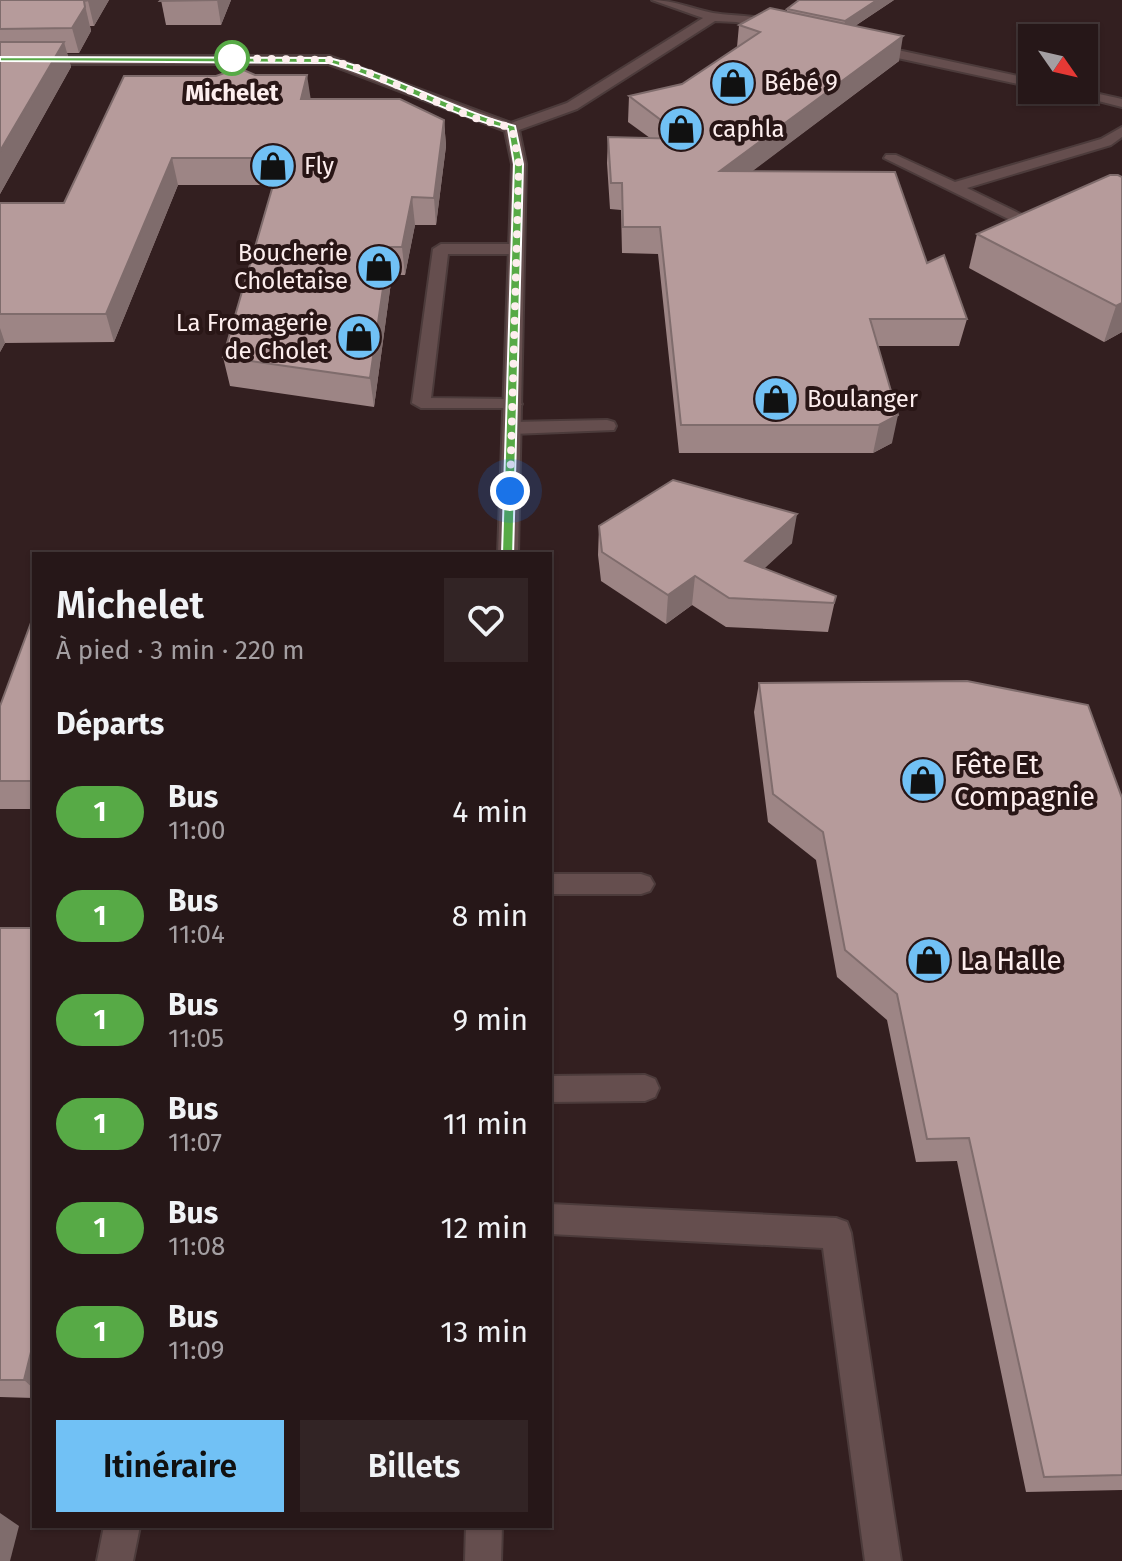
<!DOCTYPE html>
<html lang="fr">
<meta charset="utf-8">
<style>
body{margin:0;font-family:"Fira Sans",sans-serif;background:#322425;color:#f1f3f6;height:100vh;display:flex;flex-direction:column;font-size:30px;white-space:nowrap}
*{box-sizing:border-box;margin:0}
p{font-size:26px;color:#a49fa2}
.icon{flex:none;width:44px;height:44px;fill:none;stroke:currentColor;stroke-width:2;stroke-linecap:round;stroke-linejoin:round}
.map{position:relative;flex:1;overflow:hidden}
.side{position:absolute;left:32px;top:552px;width:520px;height:976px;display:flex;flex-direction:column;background:#261718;border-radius:0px;box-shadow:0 2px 6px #0004,0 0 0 2px #423637}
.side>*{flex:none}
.badge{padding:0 16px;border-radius:26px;font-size:28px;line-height:52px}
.needle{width:52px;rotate:124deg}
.tools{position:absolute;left:1018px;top:24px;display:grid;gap:16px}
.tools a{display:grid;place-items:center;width:80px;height:80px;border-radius:0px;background:#261718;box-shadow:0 2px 6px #0004,0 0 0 2px #423637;font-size:40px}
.you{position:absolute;width:40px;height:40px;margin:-20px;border:6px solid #fff;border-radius:50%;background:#1a73e8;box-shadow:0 0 0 12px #1a73e833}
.map>.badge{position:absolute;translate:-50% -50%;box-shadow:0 0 0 4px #fff}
h2{padding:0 24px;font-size:30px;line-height:72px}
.round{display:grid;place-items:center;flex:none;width:84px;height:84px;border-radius:0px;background:#322425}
.head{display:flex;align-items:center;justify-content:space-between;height:136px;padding:0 24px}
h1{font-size:38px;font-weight:600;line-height:60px}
.action{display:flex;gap:16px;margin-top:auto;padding:16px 24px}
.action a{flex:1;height:92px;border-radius:0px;background:#71c1f5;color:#111;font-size:32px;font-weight:600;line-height:92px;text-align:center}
.action a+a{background:#322425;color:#f1f3f6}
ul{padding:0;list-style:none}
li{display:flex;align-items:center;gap:24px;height:104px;padding:0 24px}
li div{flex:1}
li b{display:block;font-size:30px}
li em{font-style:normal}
li .badge{min-width:88px;font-weight:700;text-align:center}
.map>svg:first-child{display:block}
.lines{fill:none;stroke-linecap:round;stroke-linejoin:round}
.service-casing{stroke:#4c3b3b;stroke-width:4}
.minor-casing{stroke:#4c3b3b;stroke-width:4}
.service{fill:#654e4e;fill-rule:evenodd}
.minor{fill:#654e4e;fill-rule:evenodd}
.wall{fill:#9d8585}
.shaded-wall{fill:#7f6c6c}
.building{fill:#b69b9b;stroke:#7f6c6c;stroke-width:2}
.line{fill:#57aa46;stroke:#fff;stroke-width:2}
.walk{stroke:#fdeeee;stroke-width:8;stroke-dasharray:0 14.4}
.stop-dot{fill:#fff;stroke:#57aa46;stroke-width:4}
.labels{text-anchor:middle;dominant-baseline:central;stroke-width:8;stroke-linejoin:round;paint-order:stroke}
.far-poi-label{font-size:24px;fill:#fdeeee;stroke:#291616;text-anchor:start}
.far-stop-label{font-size:24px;font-weight:bold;fill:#fdeeee;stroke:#291616}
.poi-label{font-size:28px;fill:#fdeeee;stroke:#291616;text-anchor:start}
</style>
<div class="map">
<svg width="1122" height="1561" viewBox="0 0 1122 1561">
<rect width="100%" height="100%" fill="#331f20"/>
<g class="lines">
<g class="service-casing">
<g id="service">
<path d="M1122,127V137L1111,145L967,188L1043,225L1045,228L1037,233L884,158L886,155H896L955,182L1101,139Z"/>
<path d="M441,244H516L524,249L516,254H448L431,398L513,399L522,404L519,408H421L412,403L433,249Z"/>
<path d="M607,420L614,422L616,426L614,430L512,434L503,428L512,422Z"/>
<path d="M550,874H641L650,877L654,884L650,891L641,894H550Z"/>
<path d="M645,1075L655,1079L659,1088L655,1097L645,1101L550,1102V1076Z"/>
<path d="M550,1204L836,1218L847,1222L851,1233L901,1561H865L823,1248L550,1234Z"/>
<path d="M104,1526H140L133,1561H97Z"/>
</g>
</g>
<g class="minor-casing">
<g id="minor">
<path d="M652,0C674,0 692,9 713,13C736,17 767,14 786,28L780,32L736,22L715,21L577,109L519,130L526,164L518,554H498L512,164L505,131L328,64H0V56H329L511,123L567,103L703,18Z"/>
<path d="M870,44L1032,79V87L865,51L864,48Z"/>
<path d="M1055,90H1081L1122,99V107Z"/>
<path d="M466,1526H502L501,1561H465Z"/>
</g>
</g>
<use href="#service" class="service"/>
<use href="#minor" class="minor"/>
</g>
<g class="wall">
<path d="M0,0H109L94,26H90L91,31L79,53H67L71,67L0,194Z"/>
<path d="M161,0H231L221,25H166Z"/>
<path d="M894,0L855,26L899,61L752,171L927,263L967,319L959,346H878L892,443L873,453H679L658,254L622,253L621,210L610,209L607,163L608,137L650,138L628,122L629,96L682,84L737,47L739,25L787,12V9Z"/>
<path d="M311,99L444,120L446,146L436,225H415L405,275H392L374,407L230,386L223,357L273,185H178L114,342L5,343L0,352V203H64Z"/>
<path d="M1110,175L1122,332L1104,342L969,268L977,234Z"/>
<path d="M599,526L792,543L764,568L836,596L828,632L726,627L692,605L666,624L601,581L598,555Z"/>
<path d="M34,620V809H0V706Z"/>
<path d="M759,683L1122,798V1490L1026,1492L957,1161L916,1162L887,1020L837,977L816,860L768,822L754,712Z"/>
<path d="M0,928H34V1398L0,1397Z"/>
</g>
<g class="shaded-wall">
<path d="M89,0H109L94,26L88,1Z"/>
<path d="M217,0H231L221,25Z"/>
<path d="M877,0H894L843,34L845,21Z"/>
<path d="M84,1L91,31L79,53L72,28Z"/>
<path d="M903,36L899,61L718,197L720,171Z"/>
<path d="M64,42L71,67L0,194V151Z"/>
<path d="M307,75L311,101L301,99Z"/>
<path d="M444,120L446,146L436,225L434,198Z"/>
<path d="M172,158L178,185L114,342L106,314Z"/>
<path d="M412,197L415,225L405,275L402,247Z"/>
<path d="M389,247L392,275L374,407L370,378Z"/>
<path d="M1122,303V332L1104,342L1116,306Z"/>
<path d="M0,328L5,343L0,352Z"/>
<path d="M898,415L892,443L873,453L879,425Z"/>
<path d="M797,514L792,543L741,590L745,561Z"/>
<path d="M695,576L692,605L666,624L668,595Z"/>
<path d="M34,1340V1389L24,1380Z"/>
<path d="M0,1513L19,1526L10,1561H0Z"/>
</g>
<g class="building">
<path d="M0,0H89L84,1L85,7L72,28L0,29Z"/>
<path d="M161,0H217L160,1Z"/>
<path d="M799,0H877L845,21L787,9Z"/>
<path d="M770,8L903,36L720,171L895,172L927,263L944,255L967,319H870L898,415L879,425H681L660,227H623L622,183H611L608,137L686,139L629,96L682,84L760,32L739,25Z"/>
<path d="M0,42H64L0,151Z"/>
<path d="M239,68L255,75H307L301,99H400L444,120L434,198L412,197L402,247H389L370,378L223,357L281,158H172L106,314H0V203H64L124,76H216Z"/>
<path d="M1110,175H1118L1122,177V303L1116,306L977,234Z"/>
<path d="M673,480L797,514L745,561L836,596L834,603L729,598L695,576L668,595L602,552L599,526Z"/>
<path d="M32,620H34V781H0V706Z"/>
<path d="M967,681L1088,705L1122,798V1475L1044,1477L969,1138L927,1139L897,994L845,950L823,832L773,794L759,683Z"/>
<path d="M0,928H34V1340L24,1380H0Z"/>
</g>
<path class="line" d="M0,57L329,58C393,74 451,109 515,126L523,164L513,557H504L502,554L514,164L508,129C445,114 390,80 329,63L0,61Z"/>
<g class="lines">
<path class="walk" d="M232,58H223L329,60L357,68L475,118L512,128L519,164L510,491"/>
</g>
<defs>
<g id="shop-disc" transform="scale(2.3)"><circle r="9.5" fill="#71c1f5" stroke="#291616"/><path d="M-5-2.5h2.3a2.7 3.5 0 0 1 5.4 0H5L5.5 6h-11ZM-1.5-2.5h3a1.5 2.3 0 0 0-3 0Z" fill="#111"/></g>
</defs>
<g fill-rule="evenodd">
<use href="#shop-disc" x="733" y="83"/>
<use href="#shop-disc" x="681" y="129"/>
<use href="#shop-disc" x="273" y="166"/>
<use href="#shop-disc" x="379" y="267"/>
<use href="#shop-disc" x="359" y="337"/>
<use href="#shop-disc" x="776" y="399"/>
<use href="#shop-disc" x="923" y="780"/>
<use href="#shop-disc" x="929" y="960"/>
</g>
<circle class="stop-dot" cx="232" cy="58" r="16"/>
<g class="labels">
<g class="far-poi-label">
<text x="764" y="83">Bébé 9</text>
<text x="712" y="129">caphla</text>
<text x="304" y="166">Fly</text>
<text x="348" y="253" text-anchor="end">Boucherie<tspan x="348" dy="28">Choletaise</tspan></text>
<text x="328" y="323" text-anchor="end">La Fromagerie<tspan x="328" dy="28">de Cholet</tspan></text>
<text x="807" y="399">Boulanger</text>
</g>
<g class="far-stop-label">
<text x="232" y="93">Michelet</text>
</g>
<g class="poi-label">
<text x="954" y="764">Fête Et<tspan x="954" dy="32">Compagnie</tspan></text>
<text x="960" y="960">La Halle</text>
</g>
</g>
</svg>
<div class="tools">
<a><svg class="needle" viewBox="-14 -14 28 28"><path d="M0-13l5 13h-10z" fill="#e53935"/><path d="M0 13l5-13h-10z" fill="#a49fa2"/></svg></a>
</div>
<div class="you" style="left:510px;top:491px"></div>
<section class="side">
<div class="head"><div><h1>Michelet</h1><p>À pied · 3 min · 220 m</p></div><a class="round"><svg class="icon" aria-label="heart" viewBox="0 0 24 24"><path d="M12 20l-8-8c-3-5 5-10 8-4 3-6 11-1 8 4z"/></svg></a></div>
<h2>Départs</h2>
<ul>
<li><span class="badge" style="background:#57aa46;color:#fff">1</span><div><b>Bus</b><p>11:00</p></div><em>4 min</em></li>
<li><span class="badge" style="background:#57aa46;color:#fff">1</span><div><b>Bus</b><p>11:04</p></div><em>8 min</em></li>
<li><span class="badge" style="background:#57aa46;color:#fff">1</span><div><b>Bus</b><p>11:05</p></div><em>9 min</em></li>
<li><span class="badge" style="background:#57aa46;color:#fff">1</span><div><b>Bus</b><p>11:07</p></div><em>11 min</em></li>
<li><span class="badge" style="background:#57aa46;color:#fff">1</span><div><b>Bus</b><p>11:08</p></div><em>12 min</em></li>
<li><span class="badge" style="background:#57aa46;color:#fff">1</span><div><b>Bus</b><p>11:09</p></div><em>13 min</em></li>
</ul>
<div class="action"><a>Itinéraire</a><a>Billets</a></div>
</section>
</div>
